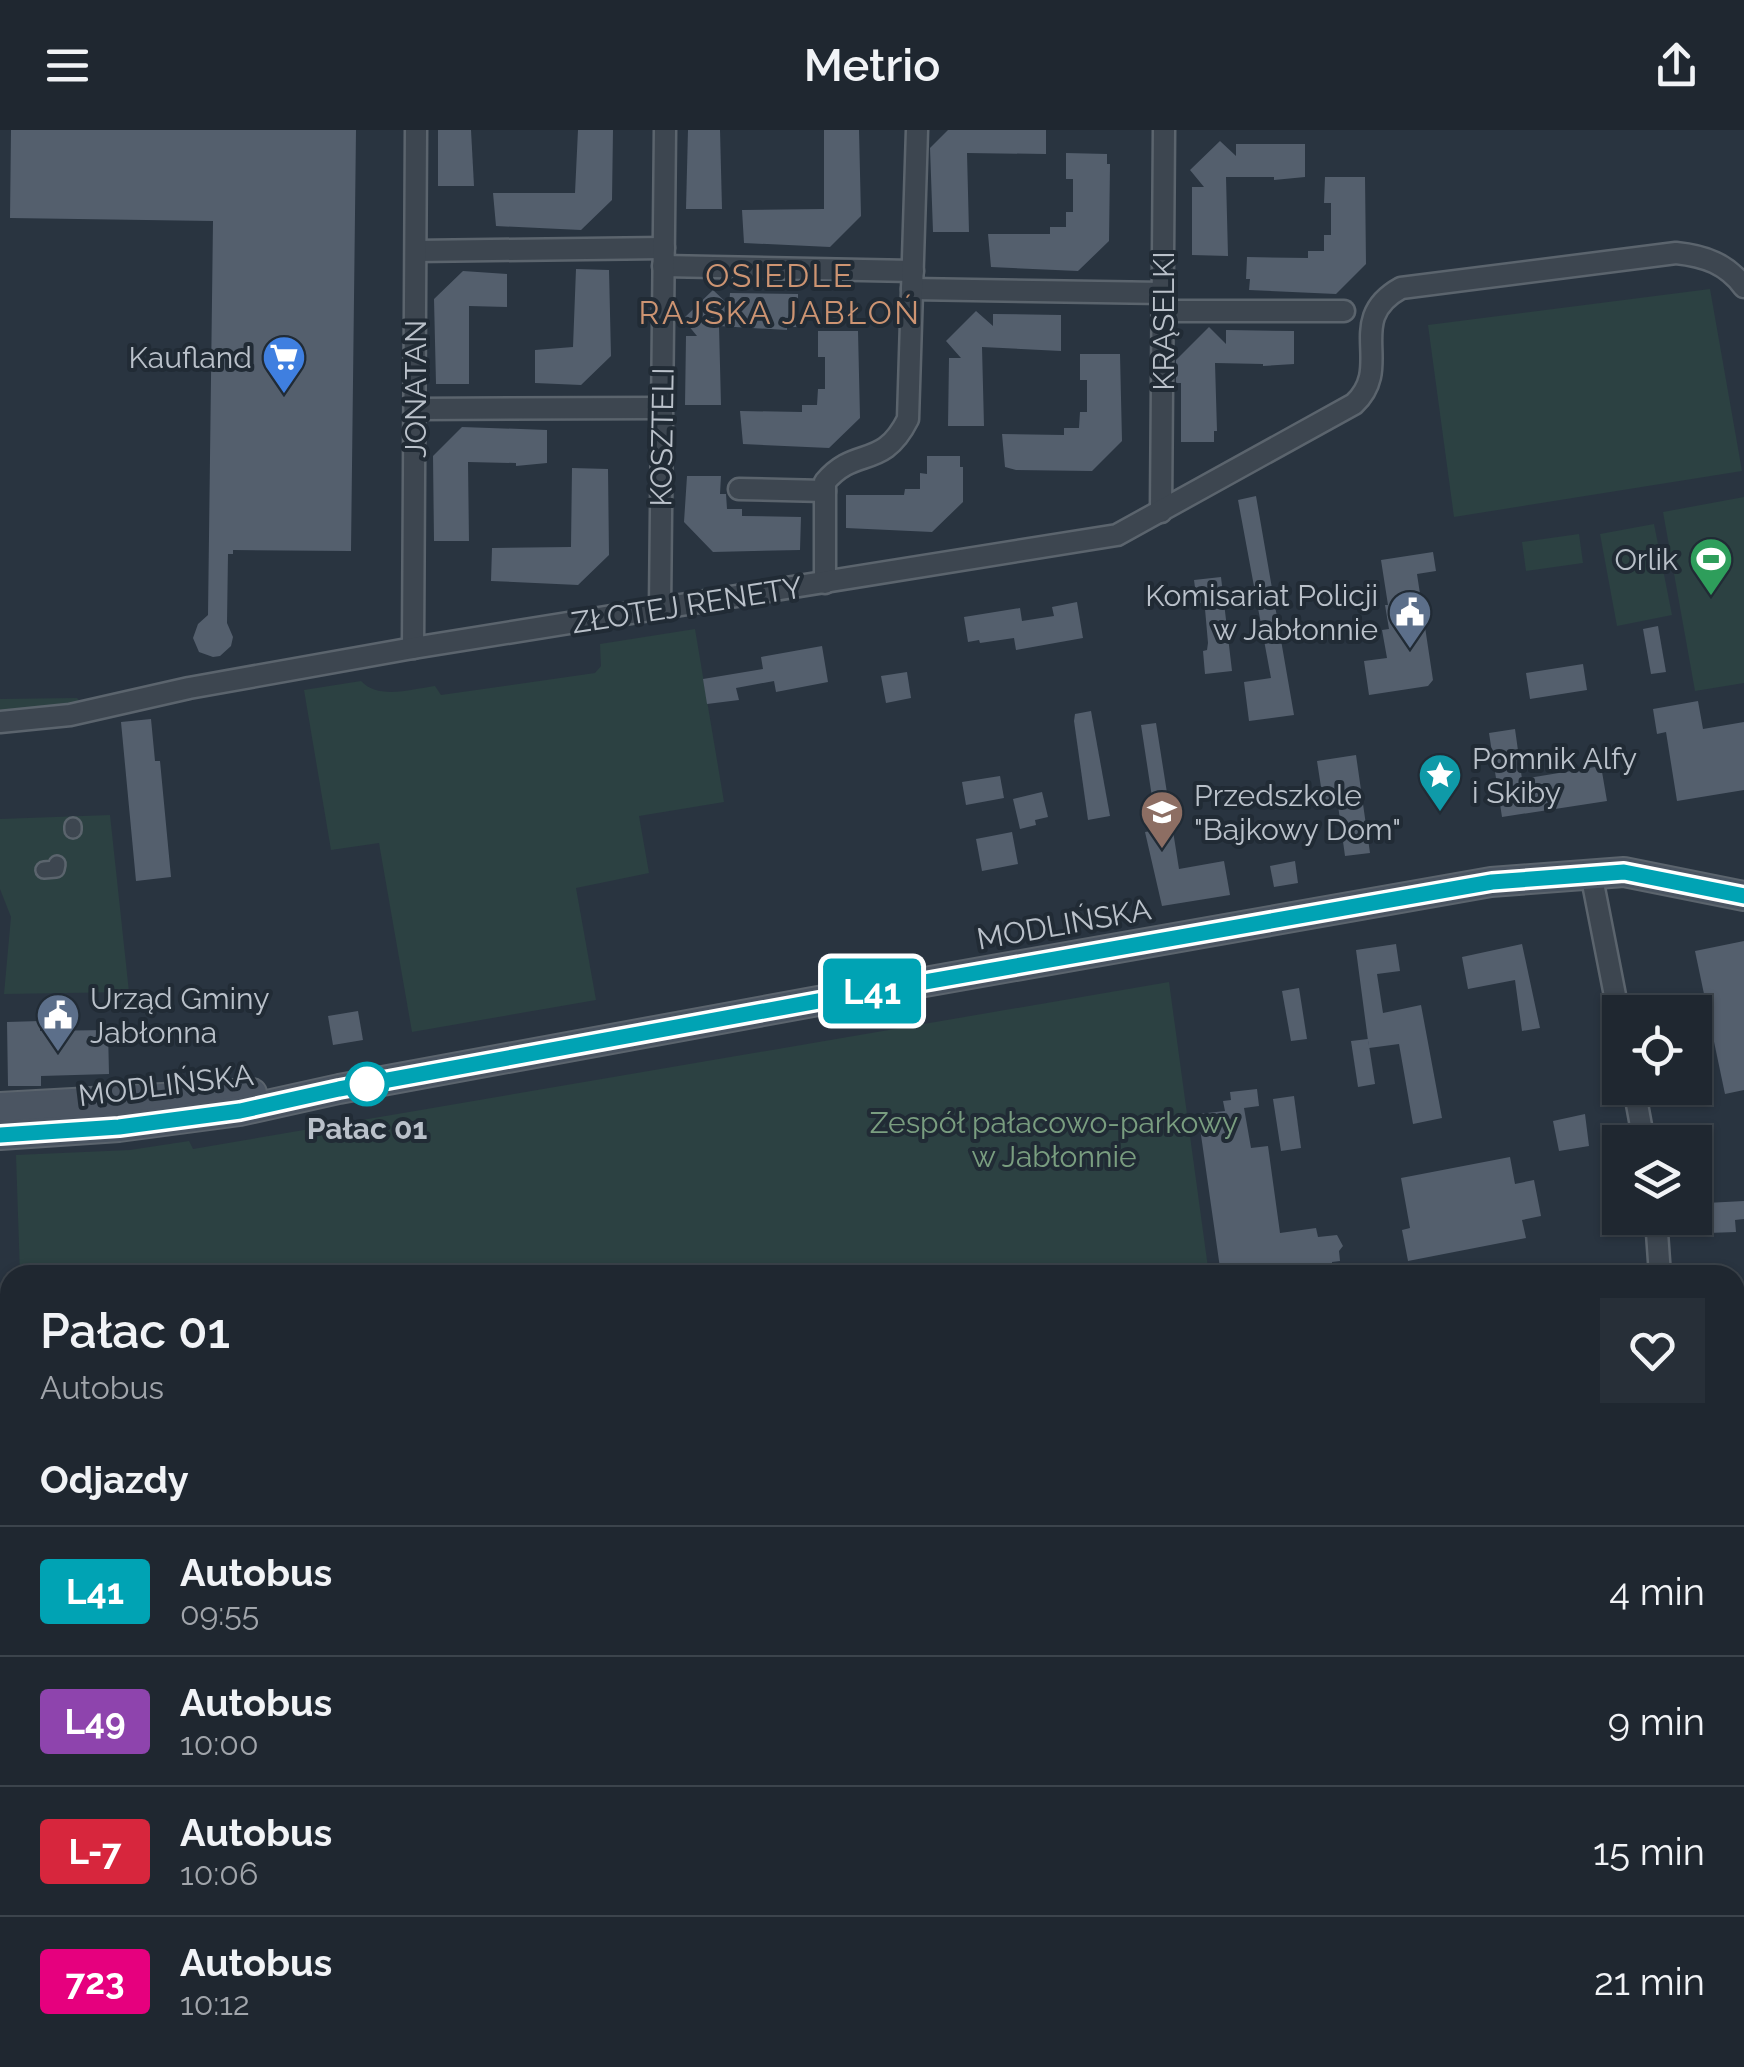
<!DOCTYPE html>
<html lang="pl">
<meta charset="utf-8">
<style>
body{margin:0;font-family:Raleway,sans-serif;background:#272f38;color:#f1f3f6;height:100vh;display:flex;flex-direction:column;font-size:38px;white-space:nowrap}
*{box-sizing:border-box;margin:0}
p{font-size:32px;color:#a1a5ab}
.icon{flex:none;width:55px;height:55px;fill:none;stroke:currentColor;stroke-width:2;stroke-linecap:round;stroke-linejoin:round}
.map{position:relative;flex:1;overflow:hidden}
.details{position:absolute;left:0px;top:1135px;width:1745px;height:802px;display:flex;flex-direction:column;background:#1f2730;border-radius:30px 30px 0 0;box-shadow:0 2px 8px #0004,0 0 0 2px #3c444c}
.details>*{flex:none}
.badge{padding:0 20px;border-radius:8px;font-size:35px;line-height:65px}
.buttons{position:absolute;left:1602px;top:865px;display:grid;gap:20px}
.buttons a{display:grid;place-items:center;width:110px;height:110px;border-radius:0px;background:#1f2730;box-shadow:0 2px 8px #0004,0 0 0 2px #3c444c;font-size:50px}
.map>.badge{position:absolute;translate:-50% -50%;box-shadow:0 0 0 5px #fff}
h2{padding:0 40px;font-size:38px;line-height:90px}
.round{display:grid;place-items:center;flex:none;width:105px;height:105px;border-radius:0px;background:#272f38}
.overview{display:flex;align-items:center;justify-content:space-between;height:170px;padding:0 40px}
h1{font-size:48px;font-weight:600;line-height:75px}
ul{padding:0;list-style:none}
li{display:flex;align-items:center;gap:30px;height:130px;padding:0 40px;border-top:2px solid #3c444c}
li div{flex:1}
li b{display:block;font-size:38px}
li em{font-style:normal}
li .badge{min-width:110px;font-weight:700;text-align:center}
header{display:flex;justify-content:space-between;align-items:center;height:130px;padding:0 40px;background:#1f2730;font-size:45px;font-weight:600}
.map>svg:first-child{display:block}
.green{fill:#2c4142}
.building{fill:#545f6d}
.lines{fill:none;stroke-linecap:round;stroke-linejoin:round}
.pedestrian-casing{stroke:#5b646d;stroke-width:20}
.minor-casing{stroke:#5b646d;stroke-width:25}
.secondary-casing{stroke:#5b646d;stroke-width:32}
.pedestrian{stroke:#3d4650;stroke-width:15}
.minor{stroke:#3d4650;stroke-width:20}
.secondary{stroke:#4b5562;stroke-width:28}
.line-casing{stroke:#fff;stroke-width:22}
.line{stroke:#00a3b4;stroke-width:15}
.stop-dot{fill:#fff;stroke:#00a3b4;stroke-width:5}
.labels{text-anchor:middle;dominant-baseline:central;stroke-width:8;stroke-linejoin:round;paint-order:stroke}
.street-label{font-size:30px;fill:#bac1ca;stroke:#212b35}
.poi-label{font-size:30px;fill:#bac1ca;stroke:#212b35;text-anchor:end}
.park-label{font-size:30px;fill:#7a9e80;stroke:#212b35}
.stop-label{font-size:30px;font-weight:bold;fill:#bac1ca;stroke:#212b35}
.neighbourhood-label{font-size:32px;letter-spacing:2.5px;fill:#cd9472;stroke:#212b35}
</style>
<header><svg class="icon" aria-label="menu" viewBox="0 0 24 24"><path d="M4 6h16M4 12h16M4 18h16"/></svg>Metrio<svg class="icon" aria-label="share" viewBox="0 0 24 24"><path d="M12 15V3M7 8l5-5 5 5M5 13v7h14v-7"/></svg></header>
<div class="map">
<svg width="1744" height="1937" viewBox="0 0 1744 1937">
<rect width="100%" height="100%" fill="#293440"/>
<g class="green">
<path d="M1710,159L1742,341L1454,387L1428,195Z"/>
<path d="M1744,367V553L1695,561L1663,382Z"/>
<path d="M1654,394L1672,485L1617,496L1600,404Z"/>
<path d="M1579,404L1583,433L1526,441L1522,412Z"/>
<path d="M695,499L724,672L639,686L649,743L576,758L596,870L412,902L379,713L331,720L304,560L361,551C378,570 412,559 435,556L441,565L595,543L601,536L600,514Z"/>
<path d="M77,568L81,573L0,580V569Z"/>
<path d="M110,685L129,862L4,864L11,787L0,759V689Z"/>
<path d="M1169,852L1209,1145H20L16,1025L130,1020L189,1011L193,1019Z"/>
<path d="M0,1498H10V1928H1587L1586,1937H0Z"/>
</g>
<g class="building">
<path d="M11,0H356L351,421L233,420V424H228L227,493L233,507L231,516L220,526L213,527L199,522L193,508L198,494L208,485L213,91L10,88Z"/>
<path d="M438,0H471L474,56H438Z"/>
<path d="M578,0H613L612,70L581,100L496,96L493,63H575Z"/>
<path d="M688,0H720L722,79H686Z"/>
<path d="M824,0H859L861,86L830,117L744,113L742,80L824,79Z"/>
<path d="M948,0H1046V24L967,23L969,102H933L930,18Z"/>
<path d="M1220,11L1236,26V14H1305V47L1274,50V47H1226L1228,126L1192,125V57H1204L1190,40Z"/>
<path d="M1066,23L1107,24V34H1110L1109,111L1078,141L991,137L988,104H1050V97H1066V82H1073V49H1066Z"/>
<path d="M1325,47H1365L1366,134L1336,164L1249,160L1250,149H1246L1247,127L1308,128V121H1324V105H1331V73H1324Z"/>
<path d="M576,139L609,140L611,226L581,255L535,253V220L573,217Z"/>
<path d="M463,141L507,144V177L469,176V254H436L434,169Z"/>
<path d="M713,160L729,175L730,163L798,164V197H787V200L719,196L721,275H685L686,206H697L683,189Z"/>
<path d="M976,181L993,196V184L1061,185V221L982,217L984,296H948L949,228H961L946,211Z"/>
<path d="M1209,197L1226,214V200L1294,201V234L1263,236V234L1215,233L1217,301H1214V312H1181V253H1176V230Z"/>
<path d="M818,201H858L860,288L829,318L743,314L740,281L802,282V275H817L818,259H825V227H818Z"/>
<path d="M1080,224H1120L1122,311L1092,341L1016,340L1005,337L1002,304L1064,305V298H1079L1080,282H1087V250H1080Z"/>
<path d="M462,297L547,300V333L516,336V333L468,332L469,411H434L433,326Z"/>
<path d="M927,326H960V337H963V372L932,402L846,398V365H904L905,359H920V343L927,344Z"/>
<path d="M572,338L608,339L609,425L578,455L491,451L492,418L571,417Z"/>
<path d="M687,346H721L720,364H726L727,379H742V386L801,387L800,420L713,422L684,392Z"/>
<path d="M1256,366L1294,585L1249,591L1244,552L1271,548L1238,370Z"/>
<path d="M1433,422L1436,441L1417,444L1433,550L1428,556L1369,565L1364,531L1387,528L1382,500L1389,499L1385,475H1388L1381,430Z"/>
<path d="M1221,447L1232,541L1205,544L1203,521L1207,520L1208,513L1205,479L1201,473H1197L1194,450Z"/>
<path d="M1077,472L1083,508L1016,520L1014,508L980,513L979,510L968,512L964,487L1020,478L1022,491L1054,486L1052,477Z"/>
<path d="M1658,496L1666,542L1651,544L1643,499Z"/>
<path d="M822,516L828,552L776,562L774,551L736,558L739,570L707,574L703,549L763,539L761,527Z"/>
<path d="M1583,534L1587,560L1530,569L1526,543Z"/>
<path d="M907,542L911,568L886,573L881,546Z"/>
<path d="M1698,571L1703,599L1744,592V660L1677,671L1666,602L1657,604L1653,579Z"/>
<path d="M1091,581L1110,686L1088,690L1074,591L1075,584Z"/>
<path d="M151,589L155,631H160L171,747L136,751L121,592Z"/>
<path d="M1156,593L1179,739L1224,731L1230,765L1162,776L1145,702L1157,700L1141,595Z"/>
<path d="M1515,599L1522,649L1601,636L1607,671L1502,687L1489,603Z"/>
<path d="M1356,625L1370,723L1345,726L1337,668L1323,670L1317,631Z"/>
<path d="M1000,646L1004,668L966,675L962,652Z"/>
<path d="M1042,662L1048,687L1035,690L1036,695L1020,699L1013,669Z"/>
<path d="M1012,702L1018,734L982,741L976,709Z"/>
<path d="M1295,731L1298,753L1274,757L1270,736Z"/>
<path d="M1744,811V960L1725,964L1695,821Z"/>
<path d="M1396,814L1400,841L1377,844L1383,883L1421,875L1442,988L1413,994L1399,914L1369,918L1356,820Z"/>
<path d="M1522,814L1540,898L1522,901L1515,850L1468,859L1462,827Z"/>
<path d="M1299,858L1307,909L1291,911L1282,861Z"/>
<path d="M358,881L363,910L333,915L328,886Z"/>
<path d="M40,891V901L108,900L109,944L41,946V956H8L7,892Z"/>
<path d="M1368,909L1375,954L1358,957L1351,911Z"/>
<path d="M1257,959L1259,976L1244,978L1251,1018L1268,1016L1280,1103L1316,1098L1318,1107L1337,1105L1343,1116L1339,1121L1340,1131L1332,1132V1135L1252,1145H1221L1198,984L1225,981L1223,971L1231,970L1230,962Z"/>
<path d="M1294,966L1301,1018L1281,1021L1273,969Z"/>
<path d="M1585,984L1589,1016L1559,1021L1553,991Z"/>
<path d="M1510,1027L1515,1054L1534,1050L1541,1086L1522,1090L1526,1108L1408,1131L1402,1100L1410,1098L1401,1048Z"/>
<path d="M1744,1071V1089L1735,1090L1736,1102L1708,1103L1706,1073Z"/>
</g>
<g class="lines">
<g class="pedestrian-casing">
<g id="pedestrian">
<path d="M73,696V700"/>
<path d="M44,740L56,739L57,734"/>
</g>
</g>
<g class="minor-casing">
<g id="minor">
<path d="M416,121L664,118"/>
<path d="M663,136L913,141"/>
<path d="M912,159L1163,163"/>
<path d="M1163,181H1344"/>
<path d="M415,279L662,278"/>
<path d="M739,359L825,361"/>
<path d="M1161,382L1164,0"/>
<path d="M825,453V352C856,315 882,341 908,289L917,0"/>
<path d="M660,479L665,0"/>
<path d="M413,518L416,0"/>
<path d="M0,592L70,585L189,558L413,518L1117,405L1354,274C1395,236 1343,190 1401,158L1676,123C1705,126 1727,134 1744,157"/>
<path d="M1591,743L1620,891"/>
<path d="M1634,958L1644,1012"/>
<path d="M1656,1088L1660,1145"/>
<path d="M1735,1389L1744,1409"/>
<path d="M1735,1791L1744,1793"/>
<path d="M1609,1937V1928"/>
</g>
</g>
<g class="secondary-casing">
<g id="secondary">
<path d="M0,977L252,963"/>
<path d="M0,1005L119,997L240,981L339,959L840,867L1491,752L1624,742L1744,766"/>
</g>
</g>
<use href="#pedestrian" class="pedestrian"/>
<use href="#minor" class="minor"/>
<use href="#secondary" class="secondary"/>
</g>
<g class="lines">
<g class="line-casing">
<path id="line" d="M0,1005L119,997L240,981L339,959L862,863L1492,752L1624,742L1744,766"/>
</g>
<use href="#line" class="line"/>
</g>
<defs>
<g id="supermarket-pin" transform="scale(2.25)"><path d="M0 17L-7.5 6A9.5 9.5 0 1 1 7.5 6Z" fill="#3f7fe0" stroke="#212b35"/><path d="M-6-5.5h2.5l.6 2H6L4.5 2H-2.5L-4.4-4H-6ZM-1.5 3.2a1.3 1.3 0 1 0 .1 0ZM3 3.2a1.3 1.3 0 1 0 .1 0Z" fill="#fff"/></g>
<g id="stadium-pin" transform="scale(2.25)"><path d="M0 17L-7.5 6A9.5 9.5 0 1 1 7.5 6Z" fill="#2e9e5b" stroke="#212b35"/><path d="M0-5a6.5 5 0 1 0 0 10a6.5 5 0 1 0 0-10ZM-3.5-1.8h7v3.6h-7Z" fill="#fff"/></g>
<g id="civic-pin" transform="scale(2.25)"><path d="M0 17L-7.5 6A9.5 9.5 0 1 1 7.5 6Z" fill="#5c6f8a" stroke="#212b35"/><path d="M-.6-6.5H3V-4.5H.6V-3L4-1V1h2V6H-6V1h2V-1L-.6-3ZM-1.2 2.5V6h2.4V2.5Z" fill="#fff"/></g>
<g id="sight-pin" transform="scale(2.25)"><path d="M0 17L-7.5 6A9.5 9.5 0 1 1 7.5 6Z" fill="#0f9aa8" stroke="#212b35"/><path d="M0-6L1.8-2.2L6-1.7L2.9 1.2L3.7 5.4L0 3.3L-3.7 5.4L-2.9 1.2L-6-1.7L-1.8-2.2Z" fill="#fff"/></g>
<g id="school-pin" transform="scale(2.25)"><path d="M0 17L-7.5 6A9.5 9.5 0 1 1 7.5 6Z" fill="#8d6e63" stroke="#212b35"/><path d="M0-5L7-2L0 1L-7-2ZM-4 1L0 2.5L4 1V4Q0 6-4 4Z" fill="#fff"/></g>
</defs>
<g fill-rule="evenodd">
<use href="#supermarket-pin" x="284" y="227"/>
<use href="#stadium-pin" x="1711" y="429"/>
<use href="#civic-pin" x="1410" y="482"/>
<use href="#sight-pin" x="1440" y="645"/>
<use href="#school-pin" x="1162" y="682"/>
<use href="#civic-pin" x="58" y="885"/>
</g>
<circle class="stop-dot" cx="367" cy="954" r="20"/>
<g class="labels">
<g class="street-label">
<text transform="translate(1163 191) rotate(-90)">KRĄSELKI</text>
<text transform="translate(415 259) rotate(-90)">JONATAN</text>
<text transform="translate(662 307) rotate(-89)">KOSZTELI</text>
<text transform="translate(687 475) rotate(-9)">ZŁOTEJ RENETY</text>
<text transform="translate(1064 794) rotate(-10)">MODLIŃSKA</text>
<text transform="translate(166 955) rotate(-7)">MODLIŃSKA</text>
</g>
<g class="poi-label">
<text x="252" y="227">Kaufland</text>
<text x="1678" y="429">Orlik</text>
<text x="1378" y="465">Komisariat Policji<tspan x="1378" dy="34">w Jabłonnie</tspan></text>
<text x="1472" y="628" text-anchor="start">Pomnik Alfy<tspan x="1472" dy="34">i Skiby</tspan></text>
<text x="1194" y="665" text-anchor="start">Przedszkole<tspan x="1194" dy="34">"Bajkowy Dom"</tspan></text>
<text x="90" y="868" text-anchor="start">Urząd Gminy<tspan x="90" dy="34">Jabłonna</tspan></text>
</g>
<g class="park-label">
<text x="1054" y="992">Zespół pałacowo-parkowy<tspan x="1054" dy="34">w Jabłonnie</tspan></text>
</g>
<g class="stop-label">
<text x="367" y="998">Pałac 01</text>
</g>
<g class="neighbourhood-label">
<text x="780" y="145">OSIEDLE<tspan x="780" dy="37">RAJSKA JABŁOŃ</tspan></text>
</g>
</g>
</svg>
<div class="buttons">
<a><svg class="icon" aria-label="locate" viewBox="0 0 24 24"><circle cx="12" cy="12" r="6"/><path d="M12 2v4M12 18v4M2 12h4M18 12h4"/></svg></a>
<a><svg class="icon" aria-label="layers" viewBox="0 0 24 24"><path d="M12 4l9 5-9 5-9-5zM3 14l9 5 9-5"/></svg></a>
</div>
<b class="badge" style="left:872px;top:861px;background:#00a3b4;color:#fff">L41</b>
<section class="details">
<div class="overview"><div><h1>Pałac 01</h1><p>Autobus</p></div><a class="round"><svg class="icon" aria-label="heart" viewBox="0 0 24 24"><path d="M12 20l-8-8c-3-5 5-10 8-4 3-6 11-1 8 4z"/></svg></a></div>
<h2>Odjazdy</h2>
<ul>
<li><span class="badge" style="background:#00a3b4;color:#fff">L41</span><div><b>Autobus</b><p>09:55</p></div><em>4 min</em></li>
<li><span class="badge" style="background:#8e44ad;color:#fff">L49</span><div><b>Autobus</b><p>10:00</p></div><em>9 min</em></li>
<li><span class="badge" style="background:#d7263d;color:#fff">L-7</span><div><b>Autobus</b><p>10:06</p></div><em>15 min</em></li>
<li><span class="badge" style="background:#e6007e;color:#fff">723</span><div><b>Autobus</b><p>10:12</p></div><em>21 min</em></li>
</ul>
</section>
</div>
